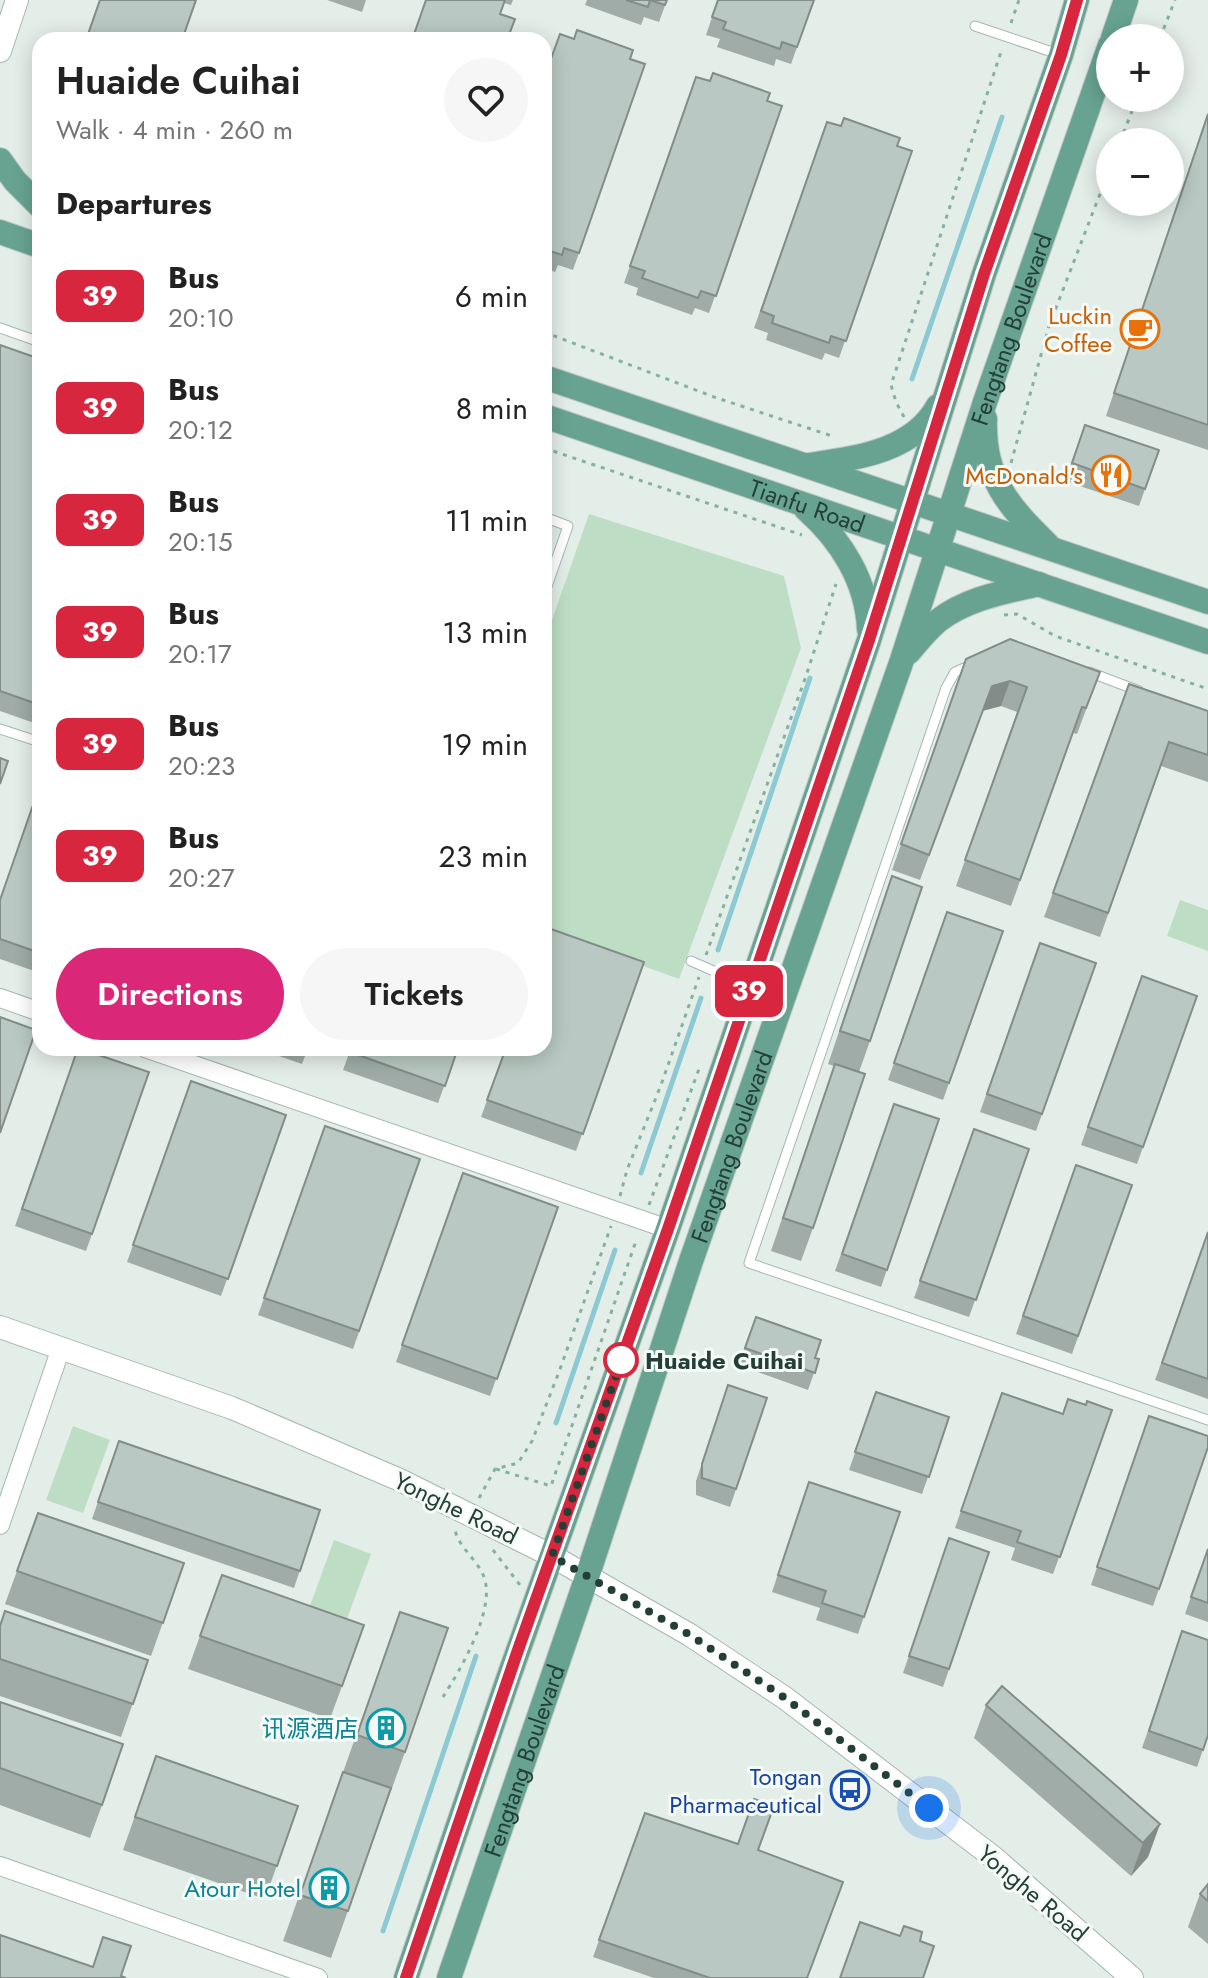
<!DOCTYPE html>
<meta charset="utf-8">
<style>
body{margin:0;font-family:Jost,"Noto Sans SC",sans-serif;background:#f6f6f6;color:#222;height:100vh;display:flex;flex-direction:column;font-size:30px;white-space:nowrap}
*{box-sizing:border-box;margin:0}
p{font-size:26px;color:#767676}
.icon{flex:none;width:44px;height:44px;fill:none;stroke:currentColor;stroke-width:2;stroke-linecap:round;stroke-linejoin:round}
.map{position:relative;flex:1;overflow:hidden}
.panel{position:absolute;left:32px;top:32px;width:520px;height:1024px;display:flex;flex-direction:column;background:#fff;border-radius:24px;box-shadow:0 4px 20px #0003}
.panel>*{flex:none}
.badge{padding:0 16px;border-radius:12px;font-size:28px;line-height:52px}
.tools{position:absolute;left:1096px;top:24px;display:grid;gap:16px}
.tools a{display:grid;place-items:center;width:88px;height:88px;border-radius:50%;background:#fff;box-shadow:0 4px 20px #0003;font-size:40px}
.you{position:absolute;width:40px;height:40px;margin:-20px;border:6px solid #fff;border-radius:50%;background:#1a73e8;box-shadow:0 0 0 12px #1a73e833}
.map>.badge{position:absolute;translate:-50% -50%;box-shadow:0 0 0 4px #fff}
h2{padding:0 24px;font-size:30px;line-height:72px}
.round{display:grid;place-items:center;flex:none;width:84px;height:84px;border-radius:42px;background:#f6f6f6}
.overview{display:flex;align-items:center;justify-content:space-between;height:136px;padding:0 24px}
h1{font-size:38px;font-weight:600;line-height:60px}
.button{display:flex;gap:16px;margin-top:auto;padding:16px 24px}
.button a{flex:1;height:92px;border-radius:48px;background:#db2777;color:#fff;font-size:32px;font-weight:600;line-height:92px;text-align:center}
.button a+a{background:#f6f6f6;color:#222}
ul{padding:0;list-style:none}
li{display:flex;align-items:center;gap:24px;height:112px;padding:0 24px}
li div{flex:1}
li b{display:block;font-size:30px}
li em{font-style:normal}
li .badge{min-width:88px;font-weight:700;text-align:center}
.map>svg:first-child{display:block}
.green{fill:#bddec5}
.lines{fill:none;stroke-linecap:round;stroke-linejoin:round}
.stream{stroke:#8cc9d2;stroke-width:5}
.service-casing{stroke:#a6b6b0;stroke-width:11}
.minor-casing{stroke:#a6b6b0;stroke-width:20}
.tertiary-casing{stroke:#a6b6b0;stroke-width:24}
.primary-casing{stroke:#c1c9c7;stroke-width:26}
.path{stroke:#84b1a2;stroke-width:3;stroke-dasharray:4 6;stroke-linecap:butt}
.service{stroke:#fff;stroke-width:9}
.minor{stroke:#fff;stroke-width:18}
.tertiary{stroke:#fff;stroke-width:22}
.primary{stroke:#68a392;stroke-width:24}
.wall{fill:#9faca7}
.shaded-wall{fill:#828c88}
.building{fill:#b9c8c2;stroke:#828c88;stroke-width:2}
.line-casing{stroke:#fff;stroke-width:18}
.line{stroke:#d7263d;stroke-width:12}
.walk{stroke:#233f37;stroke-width:8;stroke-dasharray:0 14.4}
.stop-dot{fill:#fff;stroke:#d7263d;stroke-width:4}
.labels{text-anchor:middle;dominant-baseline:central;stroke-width:6;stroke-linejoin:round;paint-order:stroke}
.food-label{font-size:24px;fill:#c56008;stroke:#f5faf7;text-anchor:end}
.street-label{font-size:24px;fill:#233f37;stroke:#f5faf7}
.stop-label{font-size:24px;font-weight:bold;fill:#233f37;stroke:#f5faf7;text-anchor:start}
.culture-label{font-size:24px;fill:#0d838f;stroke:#f5faf7;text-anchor:end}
.transit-label{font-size:24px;fill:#164399;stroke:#f5faf7;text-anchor:end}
</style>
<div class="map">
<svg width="1208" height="1978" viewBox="0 0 1208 1978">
<rect width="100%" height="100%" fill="#e4eee9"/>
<g class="green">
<path d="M589,514L784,576L801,648L679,979L544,930V643Z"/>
<path d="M1180,900L1208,910V951L1167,936Z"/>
<path d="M73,1426L110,1440L83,1513L46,1500Z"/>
<path d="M334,1540L371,1554L344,1627L307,1614Z"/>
</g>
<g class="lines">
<g class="stream">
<path d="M912,379L1002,117"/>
<path d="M718,950L810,678"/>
<path d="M641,1173L701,998"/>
<path d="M556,1423L615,1250"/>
<path d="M383,1931L476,1656"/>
</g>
<g class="service-casing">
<g id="service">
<path d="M975,26L1061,55"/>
<path d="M0,328L40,342"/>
<path d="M544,517L568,526L544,595"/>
<path d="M971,665L955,672L946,688L749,1263L1208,1420"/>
<path d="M1089,672L1139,691"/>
<path d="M0,729L40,742"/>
<path d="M691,961L750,987"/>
</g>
</g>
<g class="minor-casing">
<g id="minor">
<path d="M0,998L40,1012"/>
<path d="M145,1048L668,1229"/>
<path d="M0,1525L61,1348"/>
<path d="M0,1866L318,1978"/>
</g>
</g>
<g class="tertiary-casing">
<g id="tertiary">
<path d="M0,51L17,0"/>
<path d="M0,1327L232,1408L400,1480L552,1556L690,1635L785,1698L993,1857L1132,1978"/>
</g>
</g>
<g class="primary-casing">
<g id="primary">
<path d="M1113,38L1126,0"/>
<path d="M0,160L15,181L40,206"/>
<path d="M0,232L40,246"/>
<path d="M544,377L1208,602"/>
<path id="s1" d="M544,416L1208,642"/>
<path d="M985,419C983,478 1008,506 1048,545"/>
<path d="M809,465C855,458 913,452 938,406"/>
<path d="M806,509C841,540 867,581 869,629"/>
<path d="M909,652C918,641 928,629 939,620C968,598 1005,592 1039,584"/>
<path d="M406,1978L508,1679L668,1229L869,640L984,274L1061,55L1077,0"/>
<path id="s2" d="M449,1978L587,1577L691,1261L902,660L985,402L1110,45"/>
</g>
</g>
<g class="path">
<path d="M1011,23L1019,0"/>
<path d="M1160,38L1175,0"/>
<path d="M1120,142L1137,98"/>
<path d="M544,332L714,397L832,436"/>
<path d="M904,417L896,402L891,385L1002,49"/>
<path d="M544,448L802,535"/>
<path d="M1011,463L1049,326L1110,168"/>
<path d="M1004,615L1017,614L1055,636L1208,689"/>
<path d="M706,955L806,676L836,584"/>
<path d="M620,1196L627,1170L661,1085L699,977"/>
<path d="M649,1205L699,1069"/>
<path d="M496,1469L551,1486L637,1238"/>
<path d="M479,1498L495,1469L518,1463L532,1441L559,1372L611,1226"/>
<path d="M493,1550L520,1585"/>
<path d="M443,1697C460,1670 496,1610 484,1577C477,1559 459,1548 455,1530"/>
</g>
<use href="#service" class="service"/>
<use href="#minor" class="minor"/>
<use href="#tertiary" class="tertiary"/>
<use href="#primary" class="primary"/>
</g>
<g class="wall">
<path d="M327,0H366L362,12Z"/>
<path d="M426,0H513L511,5L504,3Z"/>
<path d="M587,0H667L659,22L644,17L641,25L585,5Z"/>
<path d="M718,0H814L791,64L776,59L774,66L717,47L720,39L706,35Z"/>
<path d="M630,59L645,64L573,270L558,265L555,272L544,268V78Z"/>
<path d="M696,77L782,106L709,313L695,308L692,315L636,295L638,288L624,283Z"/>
<path d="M1208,113V450L1106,416Z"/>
<path d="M827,122L912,151L839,358L825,353L822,360L766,340L768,333L754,328Z"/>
<path d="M0,345L40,359V725L0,711Z"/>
<path d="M1085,425L1159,450L1139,506L1065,481Z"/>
<path d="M966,659L1100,672L1077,734L1073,733L1011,906L956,886L1017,712L1001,706L982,711L920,880L892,870Z"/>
<path d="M1129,684L1208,711V782L1161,766L1100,937L1044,917Z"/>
<path d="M40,785V973L0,959V899Z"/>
<path d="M892,876L870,1041L859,1072L813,1228L801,1261L771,1251L834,1066L828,1064Z"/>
<path d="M947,912L1003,931L943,1100L888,1080Z"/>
<path d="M1040,943L1096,963L1036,1131L980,1112Z"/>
<path d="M644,962L576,1151L481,1117L506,1048Z"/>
<path d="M1142,976L1197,996L1137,1164L1081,1145Z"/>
<path d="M78,1048L149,1072L86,1251L15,1226Z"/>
<path d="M256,1048H308L302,1064Z"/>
<path d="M351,1048H458L438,1103L343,1070Z"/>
<path d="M191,1081L286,1115L221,1296L127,1262Z"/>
<path d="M894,1104L939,1119L881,1287L835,1271Z"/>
<path d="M325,1126L420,1159L353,1349L258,1315Z"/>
<path d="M974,1129L1029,1149L969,1317L914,1298Z"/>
<path d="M1076,1165L1132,1185L1072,1354L1016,1334Z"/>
<path d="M463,1173L558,1207L490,1396L396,1362Z"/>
<path d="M1208,1232V1399L1155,1380Z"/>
<path d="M756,1317L815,1358L819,1359L808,1390L738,1365Z"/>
<path d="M728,1385L767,1398L730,1507L696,1495V1481Z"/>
<path d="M876,1392L949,1417L922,1494L849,1470Z"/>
<path d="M1002,1393L1063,1414L1086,1405L1112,1410L1053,1574L1011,1560L1015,1548L955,1528Z"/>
<path d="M1149,1416L1208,1447L1153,1606L1091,1585Z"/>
<path d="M119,1441L320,1510L294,1588L92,1519Z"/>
<path d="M803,1499L900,1512L858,1634L816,1620L820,1608L772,1592Z"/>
<path d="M38,1513L184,1563L151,1656L5,1604Z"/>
<path d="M949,1538L989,1552L943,1687L903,1673Z"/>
<path d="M1208,1548V1622L1185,1614Z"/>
<path d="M222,1575L342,1686L330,1719L188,1669Z"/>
<path d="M400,1612L405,1752L331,1958L283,1941Z"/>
<path d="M0,1626L148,1660L121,1737L0,1696Z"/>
<path d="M1182,1631L1208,1735L1197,1767L1142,1748Z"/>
<path d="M0,1702L102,1805L90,1838L0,1805Z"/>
<path d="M986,1705L1160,1824L1148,1857L1131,1876L974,1738Z"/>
<path d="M156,1756L298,1806L265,1899L123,1850Z"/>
<path d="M645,1813L758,1850L807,1978H654L593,1957Z"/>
<path d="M1208,1884V1944L1188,1927L1200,1894Z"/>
</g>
<g class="shaded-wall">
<path d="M1010,681L1001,706L982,711L920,880L992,686Z"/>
<path d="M1160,1824L1148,1857L1131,1876L1143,1843Z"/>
</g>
<g class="building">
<path d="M100,0H196L182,40H86Z"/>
<path d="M426,0H505L500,14L515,19L507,40H412Z"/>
<path d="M626,0H667L665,5L650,0L648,7Z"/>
<path d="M718,0H814L797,47L782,42L780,49L723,29L726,22L712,17Z"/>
<path d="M577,30L633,50L630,59L645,64L579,253L564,248L562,255L544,249V78L560,34L574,39Z"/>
<path d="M713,73L770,93L767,101L782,106L716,296L701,291L698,298L642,278L645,271L630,266L696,77L710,81Z"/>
<path d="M1208,114V425L1114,393Z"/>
<path d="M844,118L900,138L897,146L912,151L846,341L831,336L829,343L772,323L774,316L761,311L827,122L841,126Z"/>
<path d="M0,345L40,359V705L0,691Z"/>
<path d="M1085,425L1159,450L1145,489L1072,463Z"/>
<path d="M544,535L548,536L544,549Z"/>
<path d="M1010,639L1100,672L1086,708L1082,707L1020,880L965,860L1027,687L1010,681L992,686L929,855L901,844L966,659Z"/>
<path d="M1129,684L1208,711V755L1169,742L1108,913L1053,893Z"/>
<path d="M0,758L8,761L0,784Z"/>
<path d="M40,785V953L0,939V900Z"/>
<path d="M892,876L922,887L870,1041L840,1031Z"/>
<path d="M947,912L1003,931L949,1083L894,1063Z"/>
<path d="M548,928L644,962L583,1134L487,1100L506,1048H544V940Z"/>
<path d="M1040,943L1096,963L1042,1114L987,1094Z"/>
<path d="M1142,976L1197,996L1143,1147L1088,1127Z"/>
<path d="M0,1017L36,1030L0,1133Z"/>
<path d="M78,1048L149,1072L92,1234L22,1209Z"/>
<path d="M351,1048H458L445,1086L350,1052Z"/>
<path d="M835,1064L865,1074L813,1228L783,1218Z"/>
<path d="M191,1081L286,1115L228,1279L133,1245Z"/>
<path d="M894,1104L939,1119L887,1270L842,1254Z"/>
<path d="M325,1126L420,1159L359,1331L264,1298Z"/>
<path d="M974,1129L1029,1149L976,1300L920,1281Z"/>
<path d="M1076,1165L1132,1185L1078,1336L1023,1316Z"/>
<path d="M463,1173L558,1207L497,1379L402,1345Z"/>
<path d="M1208,1232V1379L1162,1363Z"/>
<path d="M756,1317L821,1340L815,1358L819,1359L815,1373L745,1348Z"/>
<path d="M728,1385L767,1398L736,1489L702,1478V1464Z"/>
<path d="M876,1392L949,1417L929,1477L855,1452Z"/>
<path d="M1002,1393L1063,1414L1068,1399L1086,1405L1087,1401L1112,1410L1060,1557L1017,1542L1021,1531L961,1511Z"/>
<path d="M1149,1416L1208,1436V1447L1159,1589L1097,1567Z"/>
<path d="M119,1441L320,1510L300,1571L98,1502Z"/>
<path d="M809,1482L900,1512L864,1617L822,1603L826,1591L778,1575Z"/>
<path d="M38,1513L184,1563L163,1623L17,1571Z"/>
<path d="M949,1538L989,1552L949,1669L909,1656Z"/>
<path d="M1208,1549V1603L1191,1597Z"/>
<path d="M222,1575L364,1625L342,1686L200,1636Z"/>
<path d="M5,1611L148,1660L133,1704L0,1659V1626Z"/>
<path d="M400,1612L448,1628L405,1752L357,1735Z"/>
<path d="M1182,1631L1208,1640V1735L1203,1750L1149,1731Z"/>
<path d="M1002,1686L1160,1824L1143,1843L986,1705Z"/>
<path d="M0,1702L123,1744L102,1805L0,1768Z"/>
<path d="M156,1756L298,1806L277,1866L135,1817Z"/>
<path d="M343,1772L391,1788L348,1911L300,1895Z"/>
<path d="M754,1799L774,1806L758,1850L843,1882L807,1978H710L599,1940L645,1813L738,1844Z"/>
<path d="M1208,1884V1901L1200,1894Z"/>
<path d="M860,1922L900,1936L904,1926L922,1932L920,1941L934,1946L923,1978H840Z"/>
<path d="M0,1935L93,1967L103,1937L131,1946L121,1976L126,1978H0Z"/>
</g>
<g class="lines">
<g class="line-casing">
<path id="line" d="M406,1978L518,1650L668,1229L869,640L984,274L1061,55L1077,0"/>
</g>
<use href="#line" class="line"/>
<path class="walk" d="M621,1360L626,1348L552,1556L690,1635L785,1698L929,1808"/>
</g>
<defs>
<g id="cafe-ring" transform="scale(2)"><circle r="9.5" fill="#f5faf7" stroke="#e8710a" stroke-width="1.5"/><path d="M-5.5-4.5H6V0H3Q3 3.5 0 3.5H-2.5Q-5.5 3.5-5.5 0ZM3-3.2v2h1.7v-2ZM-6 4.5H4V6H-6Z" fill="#e8710a"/></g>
<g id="restaurant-ring" transform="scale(2)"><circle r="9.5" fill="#f5faf7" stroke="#e8710a" stroke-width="1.5"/><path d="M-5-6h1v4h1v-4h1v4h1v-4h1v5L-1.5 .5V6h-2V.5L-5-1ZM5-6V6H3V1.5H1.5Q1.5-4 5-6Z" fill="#e8710a"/></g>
<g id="building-ring" transform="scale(2)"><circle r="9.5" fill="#f5faf7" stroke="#0f9aa8" stroke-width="1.5"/><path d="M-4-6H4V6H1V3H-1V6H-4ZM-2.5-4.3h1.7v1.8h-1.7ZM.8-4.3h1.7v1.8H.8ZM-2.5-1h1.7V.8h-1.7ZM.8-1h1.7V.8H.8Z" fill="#0f9aa8"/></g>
<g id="bus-ring" transform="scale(2)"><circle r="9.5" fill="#f5faf7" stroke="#1a4fb4" stroke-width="1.5"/><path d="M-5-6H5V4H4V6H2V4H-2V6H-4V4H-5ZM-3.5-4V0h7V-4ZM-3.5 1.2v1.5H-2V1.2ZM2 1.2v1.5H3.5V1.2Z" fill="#1a4fb4"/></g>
</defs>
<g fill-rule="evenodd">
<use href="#cafe-ring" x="1140" y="329"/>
<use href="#restaurant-ring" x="1111" y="475"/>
<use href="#building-ring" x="386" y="1728"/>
<use href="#bus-ring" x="850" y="1790"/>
<use href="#building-ring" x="329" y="1888"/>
</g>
<circle class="stop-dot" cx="621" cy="1360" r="16"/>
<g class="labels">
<g class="food-label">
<text x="1112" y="315">Luckin<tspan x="1112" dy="28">Coffee</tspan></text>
<text x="1083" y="475">McDonald's</text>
</g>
<g class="street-label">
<text stroke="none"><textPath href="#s2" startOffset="1742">Fengtang Boulevard</textPath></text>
<text stroke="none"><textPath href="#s1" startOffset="278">Tianfu Road</textPath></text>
<text stroke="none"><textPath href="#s2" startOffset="878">Fengtang Boulevard</textPath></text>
<text transform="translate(456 1508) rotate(26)">Yonghe Road</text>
<text stroke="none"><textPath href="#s2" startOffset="230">Fengtang Boulevard</textPath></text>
<text transform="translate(1033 1893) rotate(40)">Yonghe Road</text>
</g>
<g class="stop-label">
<text x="645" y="1360">Huaide Cuihai</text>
</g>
<g class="culture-label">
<text x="358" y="1728">讯源酒店</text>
<text x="301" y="1888">Atour Hotel</text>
</g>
<g class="transit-label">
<text x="822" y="1776">Tongan<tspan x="822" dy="28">Pharmaceutical</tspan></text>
</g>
</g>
</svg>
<div class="tools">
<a>+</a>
<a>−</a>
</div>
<div class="you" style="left:929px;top:1808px"></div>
<b class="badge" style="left:749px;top:991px;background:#d7263d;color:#fff">39</b>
<section class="panel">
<div class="overview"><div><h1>Huaide Cuihai</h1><p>Walk · 4 min · 260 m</p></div><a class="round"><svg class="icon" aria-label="heart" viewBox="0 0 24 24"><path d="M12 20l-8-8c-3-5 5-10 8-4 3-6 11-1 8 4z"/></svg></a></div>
<h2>Departures</h2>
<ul>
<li><span class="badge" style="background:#d7263d;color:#fff">39</span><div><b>Bus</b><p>20:10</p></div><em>6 min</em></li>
<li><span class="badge" style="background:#d7263d;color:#fff">39</span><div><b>Bus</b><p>20:12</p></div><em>8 min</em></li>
<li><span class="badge" style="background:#d7263d;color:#fff">39</span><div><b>Bus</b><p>20:15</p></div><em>11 min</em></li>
<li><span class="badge" style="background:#d7263d;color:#fff">39</span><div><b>Bus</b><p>20:17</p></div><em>13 min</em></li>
<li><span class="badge" style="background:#d7263d;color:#fff">39</span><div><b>Bus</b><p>20:23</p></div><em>19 min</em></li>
<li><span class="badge" style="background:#d7263d;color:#fff">39</span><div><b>Bus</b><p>20:27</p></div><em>23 min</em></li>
</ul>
<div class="button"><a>Directions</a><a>Tickets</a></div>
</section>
</div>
